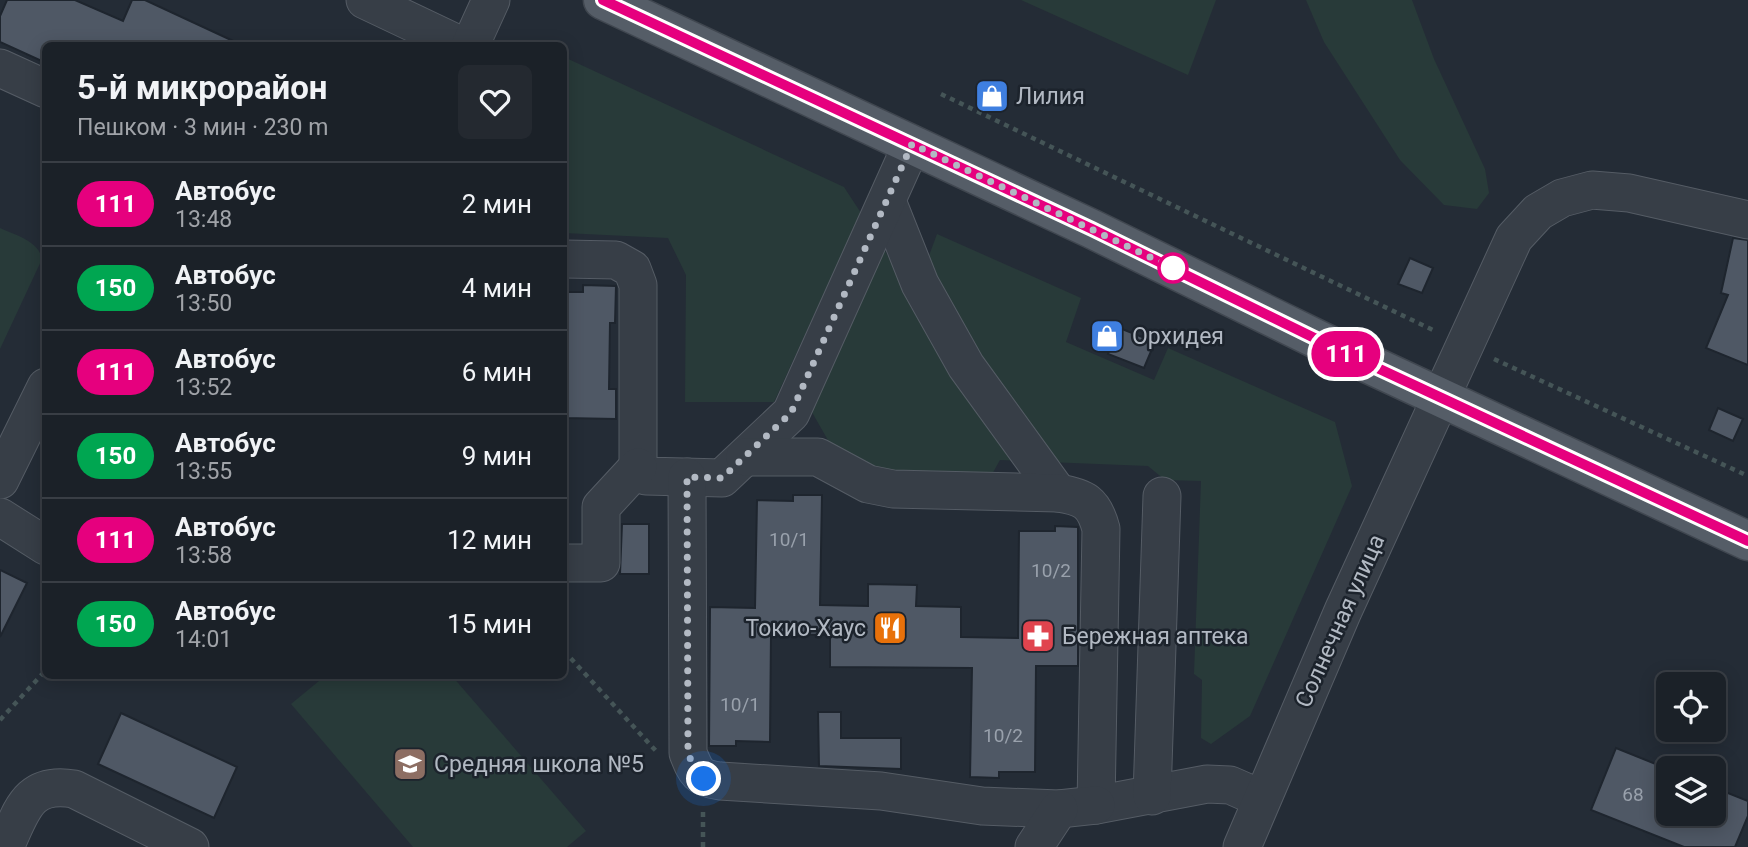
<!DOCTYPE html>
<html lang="ru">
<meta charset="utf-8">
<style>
body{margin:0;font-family:Roboto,sans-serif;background:#242930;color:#f1f3f6;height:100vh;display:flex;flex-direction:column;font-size:26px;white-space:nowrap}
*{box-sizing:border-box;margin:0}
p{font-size:23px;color:#a0a3a8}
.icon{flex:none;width:38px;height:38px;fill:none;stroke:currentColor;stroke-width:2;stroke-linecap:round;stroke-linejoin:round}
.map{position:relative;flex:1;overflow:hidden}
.details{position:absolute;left:42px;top:42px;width:525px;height:637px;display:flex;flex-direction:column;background:#1b2128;border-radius:10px;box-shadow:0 4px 18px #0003,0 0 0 2px #393e45}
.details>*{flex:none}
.badge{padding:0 14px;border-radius:23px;font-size:24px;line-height:46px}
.tools{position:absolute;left:1656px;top:672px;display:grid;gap:14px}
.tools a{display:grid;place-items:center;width:70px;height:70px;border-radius:10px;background:#1b2128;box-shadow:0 4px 18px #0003,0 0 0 2px #393e45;font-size:35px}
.you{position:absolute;width:35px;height:35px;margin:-18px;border:5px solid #fff;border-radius:50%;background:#1a73e8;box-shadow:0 0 0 10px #1a73e833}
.map>.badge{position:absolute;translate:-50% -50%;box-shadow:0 0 0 4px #fff}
.round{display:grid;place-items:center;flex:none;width:74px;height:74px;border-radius:10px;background:#242930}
.summary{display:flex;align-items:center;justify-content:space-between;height:119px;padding:0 35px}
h1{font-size:33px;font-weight:700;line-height:52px}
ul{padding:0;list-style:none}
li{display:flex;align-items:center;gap:21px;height:84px;padding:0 35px;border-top:2px solid #393e45}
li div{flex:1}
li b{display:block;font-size:26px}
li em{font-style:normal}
li .badge{min-width:77px;font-weight:700;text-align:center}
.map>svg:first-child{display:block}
.green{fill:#283a39}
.building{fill:#4f5865;stroke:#1e252e;stroke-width:2}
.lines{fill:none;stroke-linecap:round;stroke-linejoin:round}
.minor-casing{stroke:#555c65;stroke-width:39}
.major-casing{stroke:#404750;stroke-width:41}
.path{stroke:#455557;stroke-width:4.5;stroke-dasharray:5 5;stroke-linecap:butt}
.minor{stroke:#373e47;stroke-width:37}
.major{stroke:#555d67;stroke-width:38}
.line-casing{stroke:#fff;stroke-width:16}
.line{stroke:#e6007e;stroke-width:10}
.walk{stroke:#b2b9c3;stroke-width:7;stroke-dasharray:0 12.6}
.stop-dot{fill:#fff;stroke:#e6007e;stroke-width:3.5}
.labels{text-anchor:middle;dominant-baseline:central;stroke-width:5;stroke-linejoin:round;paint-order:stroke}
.number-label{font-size:19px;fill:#99a1ac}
.poi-label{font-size:23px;fill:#b2b9c3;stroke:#1c232c;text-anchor:start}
.street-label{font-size:23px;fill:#b2b9c3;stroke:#1c232c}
</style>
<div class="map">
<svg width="1748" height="847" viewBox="0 0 1748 847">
<rect width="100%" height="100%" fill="#242c36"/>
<g class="green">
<path d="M1021,0H1216L1188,75Z"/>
<path d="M1306,0H1412L1434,59L1485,169L1489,193L1477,209L1444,205L1400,160L1324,42Z"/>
<path d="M564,57L844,187L861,213L774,402H685L686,275L668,238L564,233Z"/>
<path d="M0,228C15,235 39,241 42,259L0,349Z"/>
<path d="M937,234L1081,298L1066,342L1154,380L1168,348L1335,422L1352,486L1250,716L1211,744L1201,738L1202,680L1194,674L1201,481L1165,480L1148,466L1000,460L991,476L901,478L856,459L829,442L809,407L883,247L901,281L926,264Z"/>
<path d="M325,676H452L586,831L567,847H413L291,704Z"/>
</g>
<g class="building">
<path d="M7,0H75L123,21L132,0H145L244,46H46V63L0,42V16Z"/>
<path d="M1733,238L1748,240V365L1706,348L1728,295L1721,293Z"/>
<path d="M1410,258L1433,268L1422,293L1398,284Z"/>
<path d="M583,285L616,286L615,323H610L609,389H616V419L564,418V292H583Z"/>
<path d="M1117,327L1155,342L1144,368L1108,354Z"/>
<path d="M1718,408L1743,419L1733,441L1709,430Z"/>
<path d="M793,495H822L820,605L868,606V584L917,585L916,606L961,607V637L1018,638L1019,531H1055V526L1078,527V666H1036L1035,772H999V778L970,777L972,668L830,667V635L771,634L770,742L736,741V746H709L710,607L755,608L757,500L793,501Z"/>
<path d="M622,524H649V574H620Z"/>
<path d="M0,570L27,583L0,637Z"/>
<path d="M818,712H841V738H901V769L819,766Z"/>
<path d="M121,713L237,767L214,818L98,764Z"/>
<path d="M1616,748L1668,769V814H1713V787L1748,801V816L1735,847H1684L1591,810Z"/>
</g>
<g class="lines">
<g class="minor-casing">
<g id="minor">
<path d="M365,0L462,46"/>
<path d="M470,46L491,0"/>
<path d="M0,68L46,89"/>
<path d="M887,201L920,284L966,366L1058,493"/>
<path d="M564,259L616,260L632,269L638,285V467L646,476L722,478L791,413L912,144"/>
<path d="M745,457H818L868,484L893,489L1058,493C1084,497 1094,502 1101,529L1096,805L1207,784L1230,785L1262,799"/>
<path d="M687,477L688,753C696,773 698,778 720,781L881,791L982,806L1059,809L1096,805"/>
<path d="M0,480L46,387"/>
<path d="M0,517L46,546"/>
<path d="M564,563H601V507L638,467"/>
<path d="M1152,796L1162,496"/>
<path d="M5,847C22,811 27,781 74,789L190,847"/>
<path d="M1034,847L1059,809"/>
<path d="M1242,847L1343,611L1514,238L1538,212L1562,198L1592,190L1629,193L1748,220"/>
</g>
</g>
<g class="major-casing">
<path id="major" d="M603,0L1092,229L1341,351L1748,541"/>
</g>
<g class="path">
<path d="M941,94L1435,331"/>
<path d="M1494,359L1748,476"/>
<path d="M564,651L656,751"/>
<path d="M0,720L46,670"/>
<path d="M703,847V809"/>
</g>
<use href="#minor" class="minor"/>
<use href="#major" class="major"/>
</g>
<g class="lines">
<g class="line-casing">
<path id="line" d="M603,0L1092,229L1341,351L1748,541"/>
</g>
<use href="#line" class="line"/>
<path class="walk" d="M704,779L695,770L688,753L687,477L722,478L791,413L912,144L1173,268"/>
</g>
<defs>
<g id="shop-square" transform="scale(1.75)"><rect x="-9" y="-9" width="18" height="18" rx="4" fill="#3f7fe0" stroke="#1c232c"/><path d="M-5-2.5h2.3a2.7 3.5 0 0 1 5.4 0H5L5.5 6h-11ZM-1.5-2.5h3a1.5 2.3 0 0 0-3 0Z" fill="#fff"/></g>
<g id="restaurant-square" transform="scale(1.75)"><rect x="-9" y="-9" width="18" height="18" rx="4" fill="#e8710a" stroke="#1c232c"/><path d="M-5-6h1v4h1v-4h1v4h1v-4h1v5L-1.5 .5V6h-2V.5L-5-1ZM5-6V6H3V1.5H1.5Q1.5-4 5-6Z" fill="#fff"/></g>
<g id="pharmacy-square" transform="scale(1.75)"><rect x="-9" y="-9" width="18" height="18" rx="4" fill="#e0444e" stroke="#1c232c"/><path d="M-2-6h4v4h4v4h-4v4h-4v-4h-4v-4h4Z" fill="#fff"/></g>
<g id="school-square" transform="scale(1.75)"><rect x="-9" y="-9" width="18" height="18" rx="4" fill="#8d6e63" stroke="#1c232c"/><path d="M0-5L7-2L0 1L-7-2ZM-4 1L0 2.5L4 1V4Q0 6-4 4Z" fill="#fff"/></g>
</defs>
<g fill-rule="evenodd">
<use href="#shop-square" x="992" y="96"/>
<use href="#shop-square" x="1107" y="336"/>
<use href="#restaurant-square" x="890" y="628"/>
<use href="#pharmacy-square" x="1038" y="636"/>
<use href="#school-square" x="410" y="764"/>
</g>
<circle class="stop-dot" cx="1173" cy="268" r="14"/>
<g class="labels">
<g class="number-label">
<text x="789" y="539">10/1</text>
<text x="1051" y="570">10/2</text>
<text x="740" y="704">10/1</text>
<text x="1003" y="735">10/2</text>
<text x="1633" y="794">68</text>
</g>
<g class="poi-label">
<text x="1016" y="96">Лилия</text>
<text x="1132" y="336">Орхидея</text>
<text x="866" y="628" text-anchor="end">Токио-Хаус</text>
<text x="1062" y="636">Бережная аптека</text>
<text x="434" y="764">Средняя школа №5</text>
</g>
<g class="street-label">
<text transform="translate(1340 621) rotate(-66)">Солнечная улица</text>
</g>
</g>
</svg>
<div class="tools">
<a><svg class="icon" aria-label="locate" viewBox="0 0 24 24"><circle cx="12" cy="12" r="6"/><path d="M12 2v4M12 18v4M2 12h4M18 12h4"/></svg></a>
<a><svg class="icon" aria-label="layers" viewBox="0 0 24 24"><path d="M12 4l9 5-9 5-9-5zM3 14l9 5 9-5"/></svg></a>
</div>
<div class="you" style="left:704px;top:779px"></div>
<b class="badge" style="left:1346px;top:354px;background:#e6007e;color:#fff">111</b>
<section class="details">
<div class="summary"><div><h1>5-й микрорайон</h1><p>Пешком · 3 мин · 230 m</p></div><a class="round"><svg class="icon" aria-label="heart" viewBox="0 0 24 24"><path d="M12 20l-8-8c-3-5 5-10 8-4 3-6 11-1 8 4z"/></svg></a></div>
<ul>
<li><span class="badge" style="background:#e6007e;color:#fff">111</span><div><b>Автобус</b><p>13:48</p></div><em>2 мин</em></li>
<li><span class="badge" style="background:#00a651;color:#fff">150</span><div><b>Автобус</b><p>13:50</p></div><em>4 мин</em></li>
<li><span class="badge" style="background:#e6007e;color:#fff">111</span><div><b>Автобус</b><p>13:52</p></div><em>6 мин</em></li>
<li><span class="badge" style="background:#00a651;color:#fff">150</span><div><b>Автобус</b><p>13:55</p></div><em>9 мин</em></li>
<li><span class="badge" style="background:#e6007e;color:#fff">111</span><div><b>Автобус</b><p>13:58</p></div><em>12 мин</em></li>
<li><span class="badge" style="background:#00a651;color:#fff">150</span><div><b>Автобус</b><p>14:01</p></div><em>15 мин</em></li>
</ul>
</section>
</div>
